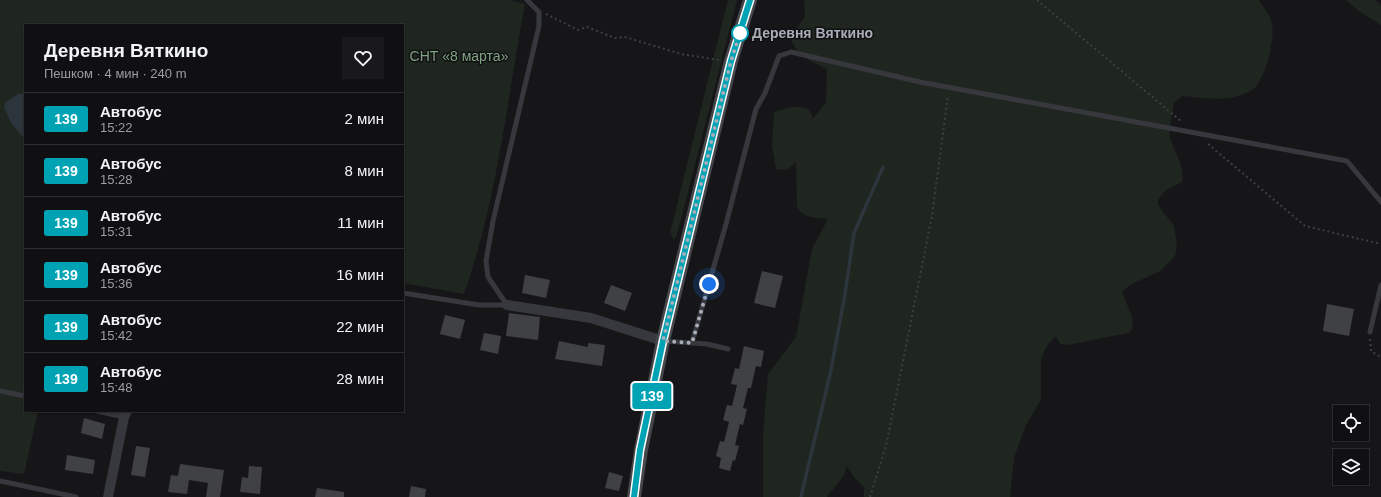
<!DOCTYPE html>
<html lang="ru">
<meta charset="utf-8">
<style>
body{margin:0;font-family:Arial,sans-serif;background:#19191b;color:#f1f3f6;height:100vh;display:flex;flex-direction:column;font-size:15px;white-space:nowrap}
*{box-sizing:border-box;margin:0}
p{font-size:13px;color:#9c9d9f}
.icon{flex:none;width:22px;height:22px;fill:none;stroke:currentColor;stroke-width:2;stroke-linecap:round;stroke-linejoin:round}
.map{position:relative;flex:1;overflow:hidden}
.side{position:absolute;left:24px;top:24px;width:380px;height:388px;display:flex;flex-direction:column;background:#101012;border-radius:0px;box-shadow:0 1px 3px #0004,0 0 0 1px #303032}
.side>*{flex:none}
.badge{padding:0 8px;border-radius:3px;font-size:14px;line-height:26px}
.controls{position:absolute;left:1333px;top:405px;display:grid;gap:8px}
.controls a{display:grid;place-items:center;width:36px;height:36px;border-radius:0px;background:#101012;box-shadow:0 1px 3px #0004,0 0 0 1px #303032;font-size:20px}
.you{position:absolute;width:20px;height:20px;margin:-10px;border:3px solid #fff;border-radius:50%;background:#1a73e8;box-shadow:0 0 0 6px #1a73e833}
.map>.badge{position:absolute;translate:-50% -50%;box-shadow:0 0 0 2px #fff}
.round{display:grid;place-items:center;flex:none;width:42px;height:42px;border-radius:0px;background:#19191b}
.head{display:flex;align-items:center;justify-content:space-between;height:68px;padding:0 20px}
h1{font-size:19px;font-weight:700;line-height:30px}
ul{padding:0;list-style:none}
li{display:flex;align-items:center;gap:12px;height:52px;padding:0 20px;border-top:1px solid #303032}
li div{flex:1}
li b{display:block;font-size:15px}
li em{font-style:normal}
li .badge{min-width:44px;font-weight:700;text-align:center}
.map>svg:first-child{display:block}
.green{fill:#1e261f}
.water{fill:#2c353c}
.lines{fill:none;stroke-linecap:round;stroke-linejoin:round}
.stream{stroke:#2c353c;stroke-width:3.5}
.building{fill:#404145}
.path{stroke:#3d3f44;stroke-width:2;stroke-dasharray:2 3;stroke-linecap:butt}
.lane{stroke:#37383d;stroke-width:5}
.street{stroke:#37383d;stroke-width:10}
.secondary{stroke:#45474d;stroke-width:14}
.line-casing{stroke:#fff;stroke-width:9}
.line{stroke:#00a3b4;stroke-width:6}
.walk{stroke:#a8adb8;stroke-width:4;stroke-dasharray:0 7.2}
.stop-dot{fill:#fff;stroke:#00a3b4;stroke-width:2}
.labels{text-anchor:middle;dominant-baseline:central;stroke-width:3;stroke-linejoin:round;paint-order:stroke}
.stop-label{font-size:14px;font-weight:bold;fill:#a8adb8;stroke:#111113;text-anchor:start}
.park-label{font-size:14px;fill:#7fa381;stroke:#111113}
</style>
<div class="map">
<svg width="1381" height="497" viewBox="0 0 1381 497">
<rect width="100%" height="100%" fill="#161618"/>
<g class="green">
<path d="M0,0H509L525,4C507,101 497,201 464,294L403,283V25H25V411H38L24,474L0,471Z"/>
<path d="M728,0H737L677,235L674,240L670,233Z"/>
<path d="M804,0H1259C1264,8 1270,15 1272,24C1275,40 1265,82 1252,90C1231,103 1205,98 1182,96L1174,103C1173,113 1168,128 1170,137C1174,153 1185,165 1182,182L1165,191L1158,200V205L1174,226L1177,245L1175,256L1160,271L1130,285L1122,292L1133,319L1132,330L1128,333L1068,345L1060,344L1056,336L1048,344L1041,358V400L1026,425L1014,458L1010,497H864V487L853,476L847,466L844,475L827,497H763V434L768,374L796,337L812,249L828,219C816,217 803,219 797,207L796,162L787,170L776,169L772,145L774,113C783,107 799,105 809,109L813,119L826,102L827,69C812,62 794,55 791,37L805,16Z"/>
<path d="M1346,0H1375L1381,5V25L1360,12Z"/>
</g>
<path class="water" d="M18,94H25V139L11,123L4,107L6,102Z"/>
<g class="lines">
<path class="stream" d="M801,497L831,370L845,294L854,233L883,167"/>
</g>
<g class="building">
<path d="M762,271L783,276L775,308L754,303Z"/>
<path d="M525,275L550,280L546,298L522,293Z"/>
<path d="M611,285L632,293L625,311L604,303Z"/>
<path d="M1327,304L1354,309L1349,336L1323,331Z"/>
<path d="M509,313L540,317L538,340L506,336Z"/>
<path d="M445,315L465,320L460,339L440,334Z"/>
<path d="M484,333L501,336L498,354L480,350Z"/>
<path d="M559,341L588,347V343L605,345L602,366L555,359Z"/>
<path d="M744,346L764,351L761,367L756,366L751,388H748L743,408L747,409L743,425L740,424L735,445L739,446L735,461L733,460L730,471L719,468L721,458L716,456L720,441L724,442L729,422L723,420L727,405L732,406L737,385L731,384L735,368L739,369Z"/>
<path d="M84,418L105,424L102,439L81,433Z"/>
<path d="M136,446L150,448L145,477L131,475Z"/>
<path d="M67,455L95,460L93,474L65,470Z"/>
<path d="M180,464L224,470L220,497H206L208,483L189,480L187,494L168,492L171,475L178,476Z"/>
<path d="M249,466L262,467L260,494L240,492L242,477L248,478Z"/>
<path d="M609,472L623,476L619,491L605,488Z"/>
<path d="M411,486L426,489L425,497H409Z"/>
<path d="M317,488L344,492V497H315Z"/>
</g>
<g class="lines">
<g class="path">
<path d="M1037,0L1182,122"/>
<path d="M546,14L578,30L587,27L615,38L625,37L681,54L719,60"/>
<path d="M1208,144L1305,226L1381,244"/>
<path d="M1370,339L1371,351L1381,357"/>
<path d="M870,497L886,446L932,216L948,95"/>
</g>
<g class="lane">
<path d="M403,293L479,305H507"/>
<path d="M507,305L488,277L486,261L493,221L539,26V12L527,0"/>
<path d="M1370,332L1381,285"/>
<path d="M664,341L707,344L728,349"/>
<path d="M692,343L726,224L756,109L765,93L779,56L791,52L920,82L1347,161L1381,202"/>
<path d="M0,391L25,396"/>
<path d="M97,411L124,417"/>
<path d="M0,481L76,497"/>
</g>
<g class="street">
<path d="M507,305L591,318L663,341"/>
<path d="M108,497L124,417L127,411"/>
</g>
<path class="secondary" d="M634,497L641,450L663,341L731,61L750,0"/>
</g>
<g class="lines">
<g class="line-casing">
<path id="line" d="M634,497L640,450L663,341L731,61L750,0"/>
</g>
<use href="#line" class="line"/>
<path class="walk" d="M709,284L692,343L663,341L731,61L740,33"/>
</g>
<circle class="stop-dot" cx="740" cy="33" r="8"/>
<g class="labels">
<g class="stop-label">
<text x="752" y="33">Деревня Вяткино</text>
</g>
<g class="park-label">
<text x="459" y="56">СНТ «8 марта»</text>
</g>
</g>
</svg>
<div class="controls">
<a><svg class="icon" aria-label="locate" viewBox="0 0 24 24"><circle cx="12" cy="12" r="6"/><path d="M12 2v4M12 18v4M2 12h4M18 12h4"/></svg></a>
<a><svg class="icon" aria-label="layers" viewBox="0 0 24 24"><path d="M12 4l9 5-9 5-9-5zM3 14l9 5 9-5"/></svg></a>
</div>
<div class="you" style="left:709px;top:284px"></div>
<b class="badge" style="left:652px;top:396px;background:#00a3b4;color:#fff">139</b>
<section class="side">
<div class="head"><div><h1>Деревня Вяткино</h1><p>Пешком · 4 мин · 240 m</p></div><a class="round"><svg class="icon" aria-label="heart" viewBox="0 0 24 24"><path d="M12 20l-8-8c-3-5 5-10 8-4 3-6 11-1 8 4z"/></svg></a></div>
<ul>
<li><span class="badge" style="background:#00a3b4;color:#fff">139</span><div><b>Автобус</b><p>15:22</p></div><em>2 мин</em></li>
<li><span class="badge" style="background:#00a3b4;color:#fff">139</span><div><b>Автобус</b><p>15:28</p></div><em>8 мин</em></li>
<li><span class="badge" style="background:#00a3b4;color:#fff">139</span><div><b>Автобус</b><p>15:31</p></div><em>11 мин</em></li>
<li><span class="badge" style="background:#00a3b4;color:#fff">139</span><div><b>Автобус</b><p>15:36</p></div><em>16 мин</em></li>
<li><span class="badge" style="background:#00a3b4;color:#fff">139</span><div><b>Автобус</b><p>15:42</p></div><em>22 мин</em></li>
<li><span class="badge" style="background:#00a3b4;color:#fff">139</span><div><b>Автобус</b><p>15:48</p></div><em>28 мин</em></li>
</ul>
</section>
</div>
